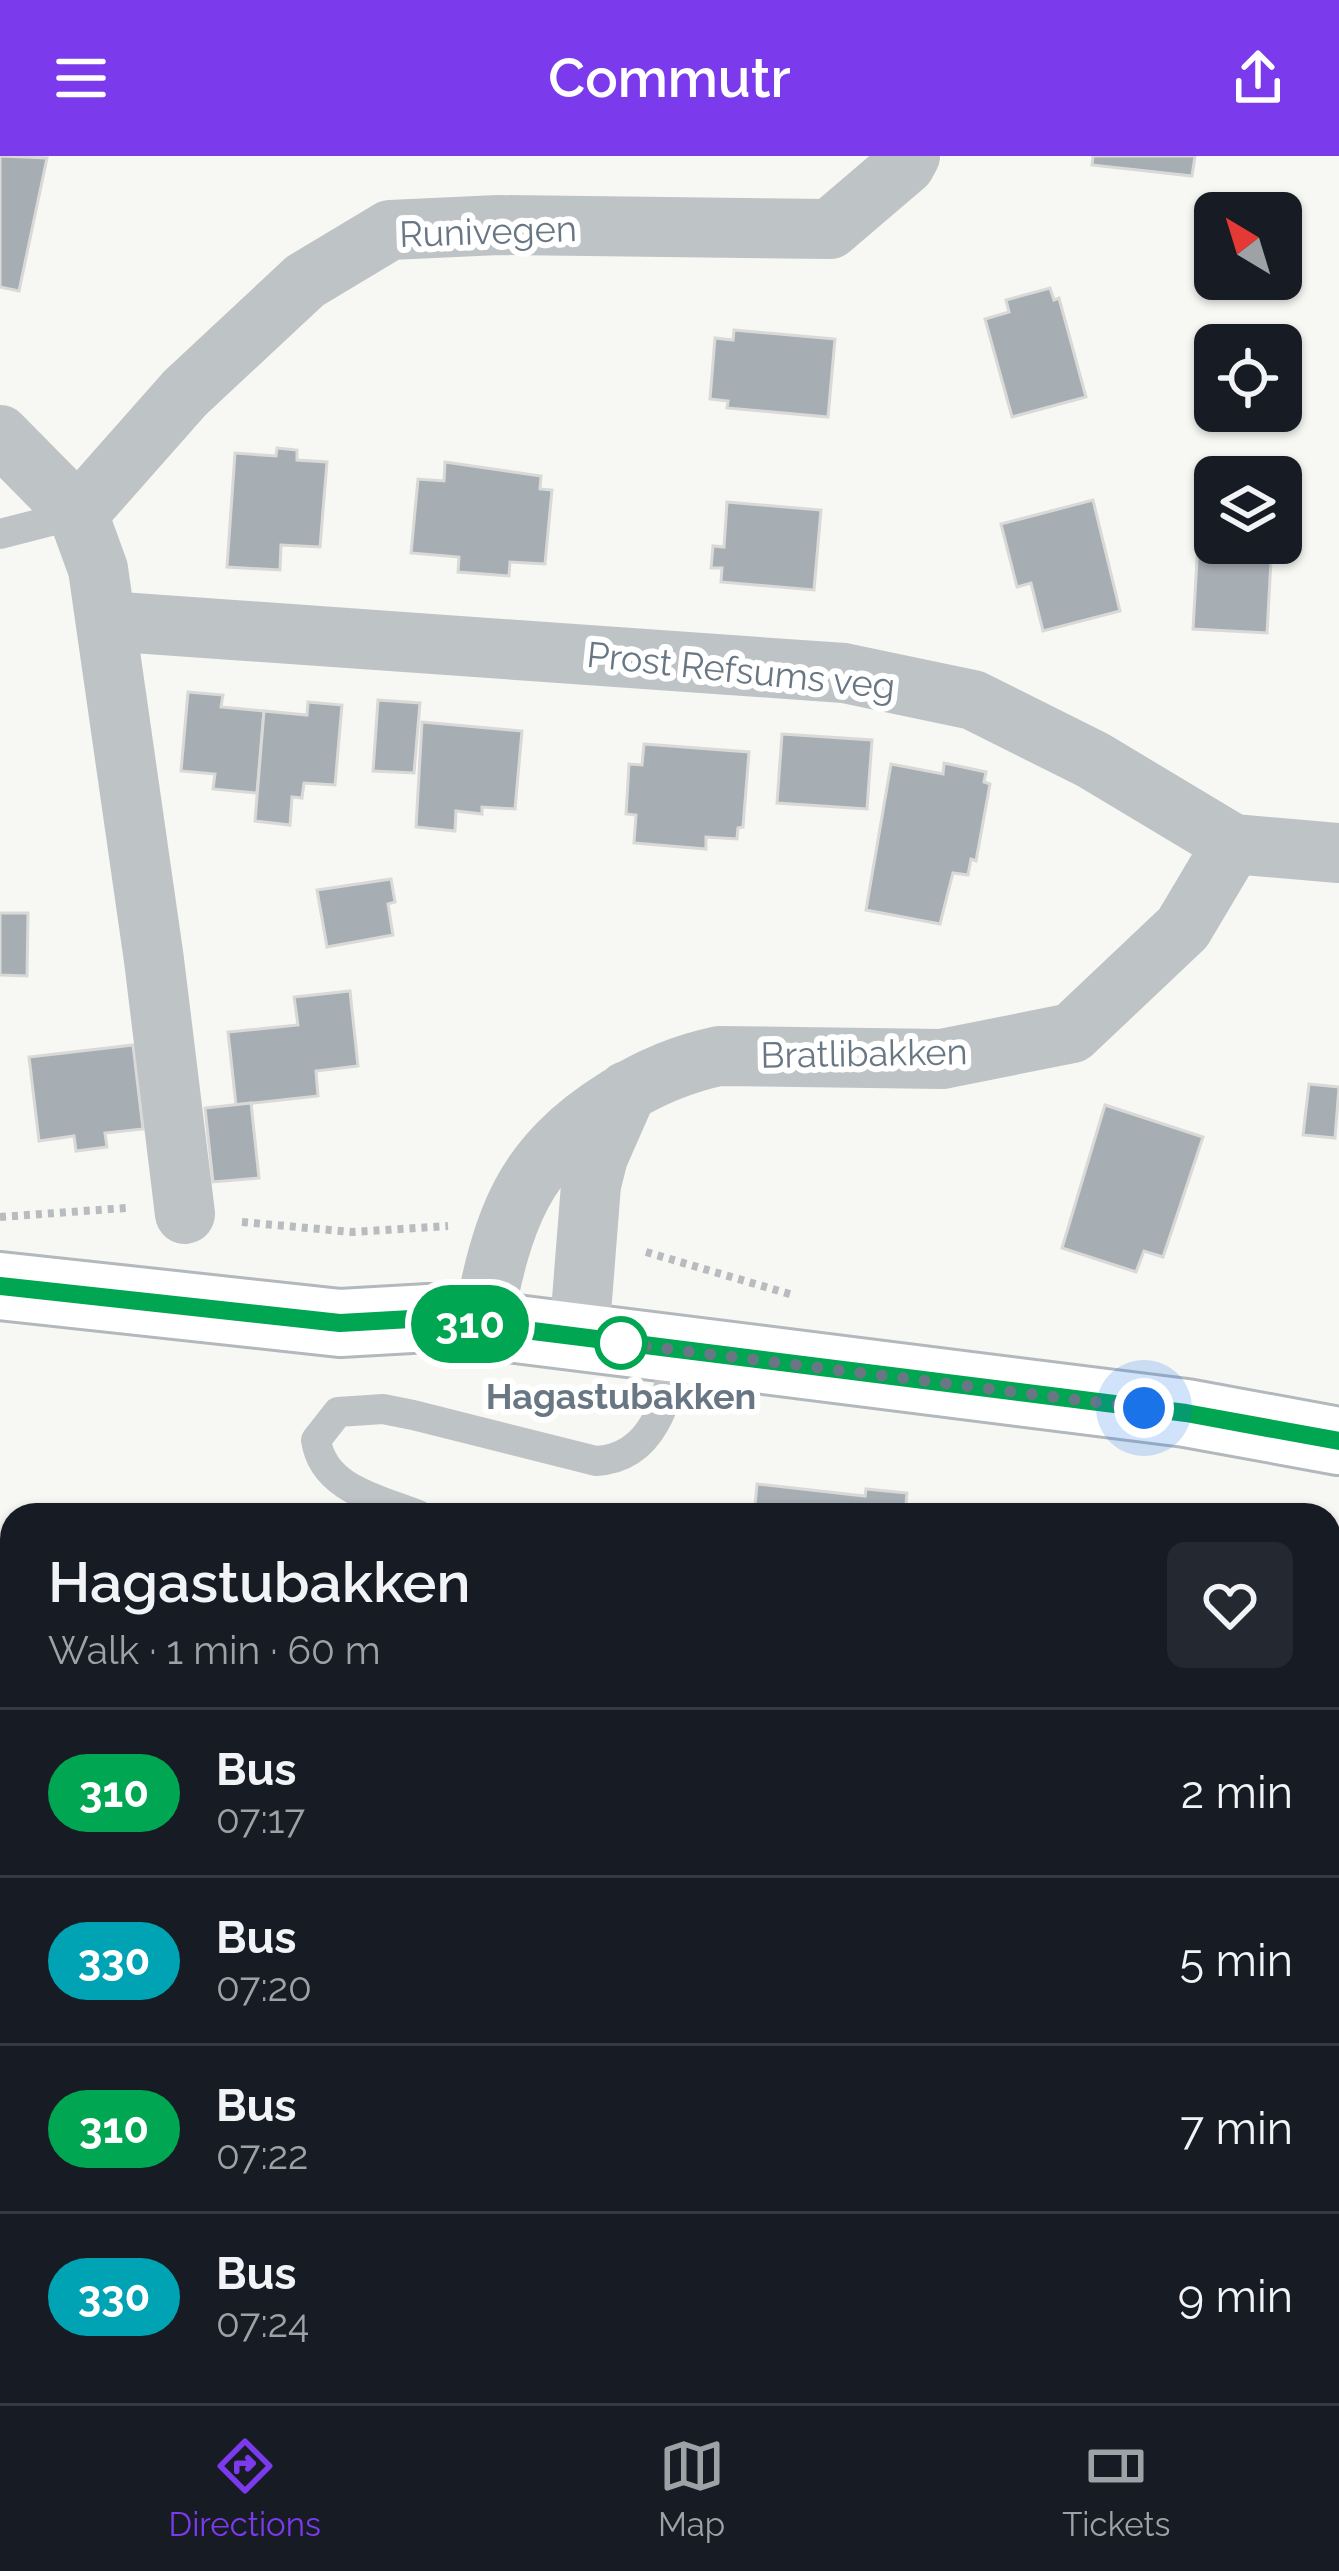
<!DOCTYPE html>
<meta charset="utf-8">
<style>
body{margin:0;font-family:Raleway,sans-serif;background:#242831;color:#f1f3f6;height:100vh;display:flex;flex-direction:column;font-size:45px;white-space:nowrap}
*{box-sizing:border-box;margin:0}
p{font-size:39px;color:#9ea1a6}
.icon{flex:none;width:66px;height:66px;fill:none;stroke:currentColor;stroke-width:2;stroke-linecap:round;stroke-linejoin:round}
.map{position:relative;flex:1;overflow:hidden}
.drawer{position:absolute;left:0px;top:1347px;width:1341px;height:900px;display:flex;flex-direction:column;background:#171b24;border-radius:36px 36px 0 0;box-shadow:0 3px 9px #0004}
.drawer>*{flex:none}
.badge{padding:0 24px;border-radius:39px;font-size:42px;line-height:78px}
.needle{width:78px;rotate:322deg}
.controls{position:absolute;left:1194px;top:36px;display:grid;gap:24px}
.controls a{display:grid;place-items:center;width:108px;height:108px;border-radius:18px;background:#171b24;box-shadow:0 3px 9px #0004;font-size:60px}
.you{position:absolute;width:60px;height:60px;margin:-30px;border:9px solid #fff;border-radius:50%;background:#1a73e8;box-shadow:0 0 0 18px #1a73e833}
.map>.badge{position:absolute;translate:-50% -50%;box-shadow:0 0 0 6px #fff}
.round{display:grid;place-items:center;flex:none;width:126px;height:126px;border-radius:18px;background:#242831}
.overview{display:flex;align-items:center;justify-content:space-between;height:204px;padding:0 48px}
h1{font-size:57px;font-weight:600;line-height:90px}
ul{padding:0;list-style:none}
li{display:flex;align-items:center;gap:36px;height:168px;padding:0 48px;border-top:3px solid #363941}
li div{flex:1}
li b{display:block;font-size:45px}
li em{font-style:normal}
li .badge{min-width:132px;font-weight:700;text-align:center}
header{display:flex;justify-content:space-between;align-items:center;height:156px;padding:0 48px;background:#7c3aed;color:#fff;font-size:54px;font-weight:600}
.menu{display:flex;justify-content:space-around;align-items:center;height:168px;border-top:3px solid #363941;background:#171b24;font-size:33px;color:#9ea1a6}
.menu a{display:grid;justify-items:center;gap:6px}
.menu .current{color:#7c3aed}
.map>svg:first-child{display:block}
.building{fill:#a6aeb3;stroke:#d9d9d7;stroke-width:3}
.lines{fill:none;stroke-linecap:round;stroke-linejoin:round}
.secondary-casing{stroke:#b3b8bc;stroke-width:72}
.path{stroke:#b9bcbe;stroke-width:8;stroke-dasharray:6 6;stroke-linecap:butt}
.service{stroke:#bec3c6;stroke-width:30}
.minor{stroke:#bec3c6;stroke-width:60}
.secondary{stroke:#fff;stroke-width:66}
.line-casing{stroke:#fff;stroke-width:27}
.line{stroke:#00a651;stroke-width:18}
.walk{stroke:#687783;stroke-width:12;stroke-dasharray:0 21.6}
.stop-dot{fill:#fff;stroke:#00a651;stroke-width:6}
.labels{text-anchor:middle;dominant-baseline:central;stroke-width:12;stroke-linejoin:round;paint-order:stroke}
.street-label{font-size:36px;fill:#687783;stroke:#fff}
.stop-label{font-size:36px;font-weight:bold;fill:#687783;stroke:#fff}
</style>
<header><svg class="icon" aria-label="menu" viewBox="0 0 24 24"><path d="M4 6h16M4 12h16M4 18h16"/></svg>Commutr<svg class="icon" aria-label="share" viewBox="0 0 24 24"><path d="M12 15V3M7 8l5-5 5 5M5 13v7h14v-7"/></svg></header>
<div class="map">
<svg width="1339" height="2247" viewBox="0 0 1339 2247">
<rect width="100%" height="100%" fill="#f7f7f4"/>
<g class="building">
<path d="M0,0L47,2L19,135L0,131Z"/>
<path d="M1093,0H1195L1192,20L1092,9Z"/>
<path d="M1050,132L1054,144L1059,142L1086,241L1012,261L985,163L1009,156L1006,144Z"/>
<path d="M734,174L835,183L828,261L727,252L728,245L710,243L715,182L733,184Z"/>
<path d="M277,292L297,294V304L327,306L320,391L281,389L280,414L227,411L235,297L276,300Z"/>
<path d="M445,306L541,320L540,333L552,334L545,408L510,406L509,420L458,416L459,401L411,397L418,323L444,325Z"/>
<path d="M1093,344L1120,455L1043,475L1031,427L1017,431L1001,368Z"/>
<path d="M727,346L821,354L814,434L721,426L722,412H711L713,390L724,391Z"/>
<path d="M1200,352L1215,353V387H1272L1267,477L1193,473Z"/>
<path d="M188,536L223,539L221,551L264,555L257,637L213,633L215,618L181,615Z"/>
<path d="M378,544L420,547L414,617L373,615Z"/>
<path d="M308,546L342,549L335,629L304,627L302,642L292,641L290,669L255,665L264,555L307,559Z"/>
<path d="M422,566L522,575L515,653L482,651V658L456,655L455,675L416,671Z"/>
<path d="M782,578L872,584L867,653L777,647Z"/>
<path d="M644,588L749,596L743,671L738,672L737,683L706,681V693L634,687L636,659L626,658L629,608L642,609Z"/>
<path d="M944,607L986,616L984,626L990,628L976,705L971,703L968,719L953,717L940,768L866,754L891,608L943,618Z"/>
<path d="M391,723L395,746L388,748L393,779L327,791L317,734Z"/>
<path d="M0,757H28L27,820L0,819Z"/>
<path d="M350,835L358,910L316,915L318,940L236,949L228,876L298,869L294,841Z"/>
<path d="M133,889L143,973L105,977L107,991L76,995L74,980L39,985L29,901Z"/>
<path d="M1309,928L1339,931L1335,982L1303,979Z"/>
<path d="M251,947L259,1022L213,1026L205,952Z"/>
<path d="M1105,949L1203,981L1163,1101L1144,1095L1136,1116L1062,1092Z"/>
<path d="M757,1328L865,1340L866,1333L907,1337L905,1359H754Z"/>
<path d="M1329,1449L1339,1450V1546L1329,1545Z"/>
<path d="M1329,1787L1339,1788V1889L1329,1888Z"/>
<path d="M12,1854V1921L0,1917V1893Z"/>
<path d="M1329,2176L1339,2178V2247H1261L1263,2235H1329Z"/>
<path d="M0,2202L12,2206V2235H55L51,2247H0Z"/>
<path d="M675,2235H803L801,2247H674Z"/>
</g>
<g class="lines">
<g class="secondary-casing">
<path id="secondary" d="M0,1130L340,1167L429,1162L1186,1257L1339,1285"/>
</g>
<g class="path">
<path d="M0,1061L126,1052"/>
<path d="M242,1066L352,1076L448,1070"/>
<path d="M646,1096L793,1139"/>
</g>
<g class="service">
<path d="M0,378L78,358"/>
<path d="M418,1359C378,1343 323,1333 316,1284L338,1256L383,1253L413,1259L596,1305C654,1302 668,1243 677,1194"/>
</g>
<g class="minor">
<path d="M0,279L78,358L98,413L154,804L185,1058"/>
<path d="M78,358L185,237L305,125L390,74L498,69L830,73L905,9L910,0"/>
<path d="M106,465L844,517L973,544L1093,604L1233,688L1339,697"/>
<path d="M482,1170C503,1063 521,1002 617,942C650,921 681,908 719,900L942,903L1072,877L1183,772L1233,688"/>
<path d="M579,1182L591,1029L598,1001L627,935"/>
<path d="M1329,2040H1339"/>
<path d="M0,2056H12"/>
<path d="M451,2235L459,2247"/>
</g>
<use href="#secondary" class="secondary"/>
</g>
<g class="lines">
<g class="line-casing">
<path id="line" d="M0,1130L340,1167L429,1162L1186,1257L1339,1285"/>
</g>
<use href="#line" class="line"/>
<path class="walk" d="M621,1187L612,1186L1144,1252"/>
</g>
<circle class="stop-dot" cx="621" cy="1187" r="24"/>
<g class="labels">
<g class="street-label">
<text transform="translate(488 75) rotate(-2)">Runivegen</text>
<text transform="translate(741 514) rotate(6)">Prost Refsums veg</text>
<text transform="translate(864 897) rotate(-1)">Bratlibakken</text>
</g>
<g class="stop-label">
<text x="621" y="1240">Hagastubakken</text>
</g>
</g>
</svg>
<div class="controls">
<a><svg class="needle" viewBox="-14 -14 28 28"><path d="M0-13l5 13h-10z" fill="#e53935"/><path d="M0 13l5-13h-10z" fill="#9ea1a6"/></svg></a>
<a><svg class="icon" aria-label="locate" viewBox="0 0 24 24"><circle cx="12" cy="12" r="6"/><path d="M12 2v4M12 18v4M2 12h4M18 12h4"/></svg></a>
<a><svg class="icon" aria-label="layers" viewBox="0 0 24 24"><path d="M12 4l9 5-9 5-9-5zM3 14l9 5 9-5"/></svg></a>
</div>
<div class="you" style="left:1144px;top:1252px"></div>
<b class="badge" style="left:470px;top:1168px;background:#00a651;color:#fff">310</b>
<section class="drawer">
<div class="overview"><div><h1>Hagastubakken</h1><p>Walk · 1 min · 60 m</p></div><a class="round"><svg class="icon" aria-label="heart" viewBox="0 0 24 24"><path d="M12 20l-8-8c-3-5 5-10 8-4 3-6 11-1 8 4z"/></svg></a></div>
<ul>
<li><span class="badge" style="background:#00a651;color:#fff">310</span><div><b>Bus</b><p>07:17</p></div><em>2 min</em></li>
<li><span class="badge" style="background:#00a3b4;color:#fff">330</span><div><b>Bus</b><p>07:20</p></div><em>5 min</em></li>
<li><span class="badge" style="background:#00a651;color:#fff">310</span><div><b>Bus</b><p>07:22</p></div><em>7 min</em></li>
<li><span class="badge" style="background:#00a3b4;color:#fff">330</span><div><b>Bus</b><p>07:24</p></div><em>9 min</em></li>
</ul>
</section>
</div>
<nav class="menu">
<a class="current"><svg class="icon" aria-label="directions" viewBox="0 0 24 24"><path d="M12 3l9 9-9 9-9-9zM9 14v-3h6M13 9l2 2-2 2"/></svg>Directions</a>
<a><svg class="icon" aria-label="map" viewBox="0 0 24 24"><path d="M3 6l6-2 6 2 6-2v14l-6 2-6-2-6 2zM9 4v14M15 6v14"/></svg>Map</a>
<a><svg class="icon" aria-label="tickets" viewBox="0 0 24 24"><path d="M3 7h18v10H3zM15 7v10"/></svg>Tickets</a>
</nav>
